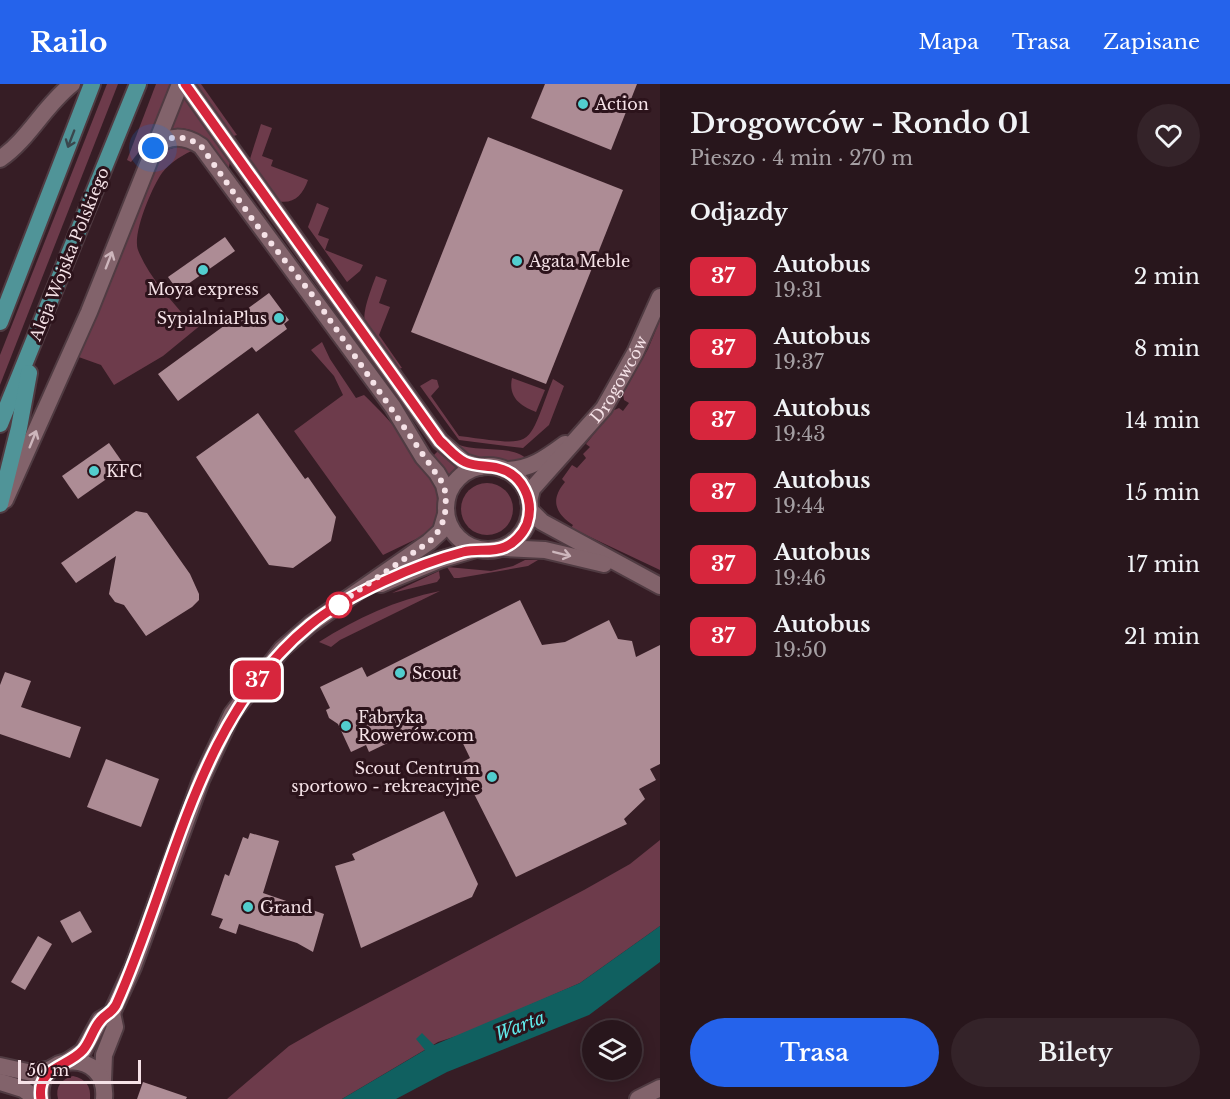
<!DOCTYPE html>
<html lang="pl">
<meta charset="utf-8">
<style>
body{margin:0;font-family:"Libre Baskerville",serif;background:#342329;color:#f1f3f6;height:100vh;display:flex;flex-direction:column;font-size:22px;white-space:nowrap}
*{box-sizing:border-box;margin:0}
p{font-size:20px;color:#a59fa3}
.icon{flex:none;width:33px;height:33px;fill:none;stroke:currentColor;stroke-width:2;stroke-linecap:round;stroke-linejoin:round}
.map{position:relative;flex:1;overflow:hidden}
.sheet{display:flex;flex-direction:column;background:#28161c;width:570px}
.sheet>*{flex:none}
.badge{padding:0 12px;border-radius:9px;font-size:21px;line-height:39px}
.fabs{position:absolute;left:582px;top:936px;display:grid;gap:12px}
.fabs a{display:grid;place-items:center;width:60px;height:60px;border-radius:50%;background:#28161c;box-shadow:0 3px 15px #0003,0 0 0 2px #44353b;font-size:30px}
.scale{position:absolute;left:18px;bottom:15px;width:123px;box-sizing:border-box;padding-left:6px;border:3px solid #f5e2e7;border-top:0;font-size:16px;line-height:21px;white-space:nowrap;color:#f5e2e7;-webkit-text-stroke:4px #2c131b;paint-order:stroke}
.you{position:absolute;width:30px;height:30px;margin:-15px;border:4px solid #fff;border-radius:50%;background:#1a73e8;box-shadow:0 0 0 9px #1a73e833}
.map>.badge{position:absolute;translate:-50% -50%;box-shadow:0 0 0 3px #fff}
h2{padding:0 30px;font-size:22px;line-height:54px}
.round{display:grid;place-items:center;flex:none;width:63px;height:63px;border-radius:32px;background:#342329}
.headline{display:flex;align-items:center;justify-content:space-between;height:102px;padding:0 30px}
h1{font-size:28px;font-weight:600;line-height:45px}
.action{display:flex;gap:12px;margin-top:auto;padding:12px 30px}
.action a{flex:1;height:69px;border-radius:36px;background:#2563eb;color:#fff;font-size:24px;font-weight:600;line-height:69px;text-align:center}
.action a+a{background:#342329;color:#f1f3f6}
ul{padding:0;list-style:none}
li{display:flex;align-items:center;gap:18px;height:72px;padding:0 30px}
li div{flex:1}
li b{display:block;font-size:22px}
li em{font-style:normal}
li .badge{min-width:66px;font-weight:700;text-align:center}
header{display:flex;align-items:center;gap:36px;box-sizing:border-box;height:84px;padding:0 30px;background:#2563eb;color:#fff}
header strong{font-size:28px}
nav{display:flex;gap:33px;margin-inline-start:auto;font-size:21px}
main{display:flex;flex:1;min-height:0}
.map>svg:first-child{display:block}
.green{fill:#6d3b4b}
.water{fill:#106060}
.building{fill:#ad8c95}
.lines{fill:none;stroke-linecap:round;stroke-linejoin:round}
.minor-casing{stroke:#503b42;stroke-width:20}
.primary-casing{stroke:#503b42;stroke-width:20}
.minor{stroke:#82636b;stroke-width:16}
.primary{stroke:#509498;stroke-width:16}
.oneway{stroke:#3a474d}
.oneway2{stroke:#cdb6bc}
.line-casing{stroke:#fff;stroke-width:14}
.line{stroke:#d7263d;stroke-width:9}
.walk{stroke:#f5e2e7;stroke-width:6;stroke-dasharray:0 10.8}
.poi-dot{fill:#52cdce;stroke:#2c131b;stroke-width:2}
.stop-dot{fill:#fff;stroke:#d7263d;stroke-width:3}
.labels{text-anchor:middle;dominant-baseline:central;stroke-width:6;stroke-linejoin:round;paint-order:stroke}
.poi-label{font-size:16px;fill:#f5e2e7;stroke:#2c131b;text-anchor:start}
.street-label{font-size:16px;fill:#f5e2e7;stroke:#2c131b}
.water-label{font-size:18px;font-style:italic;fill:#60eaeb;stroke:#2c131b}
</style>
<header>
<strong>Railo</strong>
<nav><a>Mapa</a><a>Trasa</a><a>Zapisane</a></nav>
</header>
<main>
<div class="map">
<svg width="660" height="1015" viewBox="0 0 660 1015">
<rect width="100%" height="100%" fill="#361d25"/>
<g class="green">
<path d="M107,0H118L0,301V271Z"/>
<path d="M156,0H170L148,56L131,78L127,76Z"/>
<path d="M193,0H201L237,51L230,53Z"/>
<path d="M182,12L230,77L228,89C212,65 203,40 171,45Z"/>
<path d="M261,40L272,44L262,72L273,76L271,82L308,96C302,113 292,122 273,116L249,78Z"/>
<path d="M180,62L196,65C184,70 170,78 162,89C152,103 132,150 138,166C148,192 171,216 189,237L202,240L163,272L114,301L101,281L73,271L103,218L159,75L167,66Z"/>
<path d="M317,119L329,124L318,151L329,155L325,166L363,181L360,187L347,198L308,143Z"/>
<path d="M376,192L387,196L379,219L390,223L379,251L402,284L396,285C363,241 355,247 376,192Z"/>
<path d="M660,236V486L571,444L573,441C555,429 550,416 565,398L562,395L572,381L577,384L586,374L583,370L590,363L586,360L612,327L619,324L623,327L629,319L624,316L623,310L648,265Z"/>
<path d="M322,258L330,275L356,314L364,311C383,329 437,385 439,410C440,422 438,436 433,447L383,471L294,347L343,311L334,292L311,266Z"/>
<path d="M512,294L545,306L536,328C520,322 508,313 512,294Z"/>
<path d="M432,295L437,296L439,303L431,312L459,352C538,362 525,366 553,295L564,302L549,341L523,364L459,356L420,302Z"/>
<path d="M451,357C474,372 513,357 530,378L509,380L470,374Z"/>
<path d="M441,364L459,384L448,394L431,374Z"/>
<circle cx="487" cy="425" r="26"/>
<path d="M525,476H538L528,482L459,494H454L447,483L491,487L513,482Z"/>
<path d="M439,487L440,494L437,498L392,509Z"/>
<path d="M440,507L340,556L331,563L319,558C357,534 395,516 440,507Z"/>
<path d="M660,756V842L580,899L466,949L438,958L342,1015H227L289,962L326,941L584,806L630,780Z"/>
<path d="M73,992C86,995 91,1002 90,1015H58C55,1003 61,995 73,992Z"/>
</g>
<path class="water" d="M660,842V878L589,931L447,988L396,1015H342L425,966L416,955L422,949L434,961L580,899Z"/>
<g class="building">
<path d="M545,0H637L611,66L531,34Z"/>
<path d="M488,53L623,106L546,300L411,248Z"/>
<path d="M225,153L235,167L178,207L168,193Z"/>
<path d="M269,209L289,236L284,240L287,245L256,268L252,263L178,317L158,290Z"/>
<path d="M258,329L305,395L308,393L336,433L331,457L293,484L269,481L196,373Z"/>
<path d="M109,359L125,382L78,415L62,392Z"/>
<path d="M136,427L147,429L190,490L199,510V516L192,523L146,552L124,521L115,518L109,510L116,472L76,499L61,479Z"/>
<path d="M520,516L542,561L565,558L609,536L618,555L632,557L636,573L660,561V680L650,685L656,696L639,705L645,715L624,735L627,740L516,793L459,680L470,674L456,645L435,655L431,648L426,650L425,647L398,660L396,655L369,668L366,661L351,668L338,640L329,634L326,626L330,624L320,603L362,583L367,593Z"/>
<path d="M5,588L31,597L21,623L81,643L70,674L0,650V601Z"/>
<path d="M106,675L159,695L141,743L87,723Z"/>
<path d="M444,727L478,800L472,813L361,864L335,782L355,776L352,770Z"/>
<path d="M250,749L279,757L263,809L324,830L313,868L297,859L239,840L236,850L219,844L223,835L211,831L225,790L229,792L243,753L248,755Z"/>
<path d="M80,827L92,848L72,859L60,837Z"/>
<path d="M38,852L52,860L25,906L11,898Z"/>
<path d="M143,998L187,1013L186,1015H137Z"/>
</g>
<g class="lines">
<g class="minor-casing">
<g id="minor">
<path d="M185,0L440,357L464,378L480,383"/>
<path d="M153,64C168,50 185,51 201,62L393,323L423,373L437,389L444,401L447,414"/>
<path d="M0,75C29,55 44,22 72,0"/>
<circle cx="488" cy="424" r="42"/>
<path d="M505,386C530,386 546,374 565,360"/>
<path d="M5,416L89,228L180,0"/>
<path id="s1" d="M529,417L532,405L604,324L635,269L660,213"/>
<path d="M530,426L542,438L660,502"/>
<path d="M504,464L545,466L604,480"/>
<path d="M381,500L439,476L476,465"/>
<path d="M68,977L83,967L100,936L112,929L133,883L201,696L232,630L282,565L311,540L429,458L441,447L446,430"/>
<path d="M0,982L32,989L51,985"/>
<path d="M103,996L104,971L115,943L112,929"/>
<path d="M0,998L23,1005L37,1015"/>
<path d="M41,1015C34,967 109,963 104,1015"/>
<path d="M638,1015L660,1004"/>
</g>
</g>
<g class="primary-casing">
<g id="primary">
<path d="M0,238L92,0"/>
<path d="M0,340L138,0"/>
<path d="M0,420L19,344L29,289"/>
</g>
</g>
<use href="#minor" class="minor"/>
<use href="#primary" class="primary"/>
</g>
<defs><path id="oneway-shaft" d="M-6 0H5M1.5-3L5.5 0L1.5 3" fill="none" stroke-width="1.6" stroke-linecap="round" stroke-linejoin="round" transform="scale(1.5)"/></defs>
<use class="oneway" href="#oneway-shaft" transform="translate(71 55) rotate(111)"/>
<g class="oneway2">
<use href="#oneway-shaft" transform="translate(109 176) rotate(-69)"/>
<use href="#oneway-shaft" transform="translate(33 355) rotate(-68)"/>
<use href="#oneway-shaft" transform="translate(562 470) rotate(14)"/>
</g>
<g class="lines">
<g class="line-casing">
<path id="line" d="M41,1015C36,982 67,984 83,966C90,958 93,945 100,937C105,930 111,930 116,921C174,793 196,634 310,541C346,511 417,480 463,468C477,464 491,469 505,463C514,459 523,450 527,440C535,416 522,390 498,384C487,381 476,383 465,378C456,374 448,364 440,357L185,0"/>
</g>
<use href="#line" class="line"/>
<path class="walk" d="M153,64C168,50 185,51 201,62L255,139L314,213L444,401C448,424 446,442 429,458L330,526L339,521"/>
</g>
<g class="poi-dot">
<circle cx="583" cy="20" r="6"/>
<circle cx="517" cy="177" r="6"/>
<circle cx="203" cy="186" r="6"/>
<circle cx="279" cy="234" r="6"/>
<circle cx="94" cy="387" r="6"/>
<circle cx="400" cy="589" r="6"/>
<circle cx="346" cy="642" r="6"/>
<circle cx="492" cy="693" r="6"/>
<circle cx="248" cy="823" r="6"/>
</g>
<circle class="stop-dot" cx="339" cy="521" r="12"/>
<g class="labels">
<g class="poi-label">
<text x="595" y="20">Action</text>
<text x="529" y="177">Agata Meble</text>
<text x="203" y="205" text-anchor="middle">Moya express</text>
<text x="267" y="234" text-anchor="end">SypialniaPlus</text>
<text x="106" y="387">KFC</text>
<text x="412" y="589">Scout</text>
<text x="358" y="633">Fabryka<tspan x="358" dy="18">Rowerów.com</tspan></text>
<text x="480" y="684" text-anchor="end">Scout Centrum<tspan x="480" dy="18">sportowo - rekreacyjne</tspan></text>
<text x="260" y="823">Grand</text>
</g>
<g class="street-label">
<text transform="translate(69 170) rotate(-68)">Aleja Wojska Polskiego</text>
<text stroke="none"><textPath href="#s1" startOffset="153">Drogowców</textPath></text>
</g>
<g class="water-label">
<text transform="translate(520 942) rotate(-21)">Warta</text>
</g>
</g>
</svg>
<div class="fabs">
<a><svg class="icon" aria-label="layers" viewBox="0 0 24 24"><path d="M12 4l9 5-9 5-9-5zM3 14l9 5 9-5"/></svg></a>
</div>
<div class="scale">50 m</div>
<div class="you" style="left:153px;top:64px"></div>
<b class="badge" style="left:257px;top:596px;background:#d7263d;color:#fff">37</b>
</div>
<section class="sheet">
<div class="headline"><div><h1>Drogowców - Rondo 01</h1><p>Pieszo · 4 min · 270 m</p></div><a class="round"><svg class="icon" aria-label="heart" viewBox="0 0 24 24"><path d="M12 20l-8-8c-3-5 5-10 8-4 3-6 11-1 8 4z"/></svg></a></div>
<h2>Odjazdy</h2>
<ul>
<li><span class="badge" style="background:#d7263d;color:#fff">37</span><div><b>Autobus</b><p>19:31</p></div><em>2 min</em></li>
<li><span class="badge" style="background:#d7263d;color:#fff">37</span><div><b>Autobus</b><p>19:37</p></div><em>8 min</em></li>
<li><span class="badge" style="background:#d7263d;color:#fff">37</span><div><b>Autobus</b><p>19:43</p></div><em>14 min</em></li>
<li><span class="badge" style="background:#d7263d;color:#fff">37</span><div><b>Autobus</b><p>19:44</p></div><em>15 min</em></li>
<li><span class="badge" style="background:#d7263d;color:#fff">37</span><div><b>Autobus</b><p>19:46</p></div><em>17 min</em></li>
<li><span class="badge" style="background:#d7263d;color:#fff">37</span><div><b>Autobus</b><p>19:50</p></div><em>21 min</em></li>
</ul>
<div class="action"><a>Trasa</a><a>Bilety</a></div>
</section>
</main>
